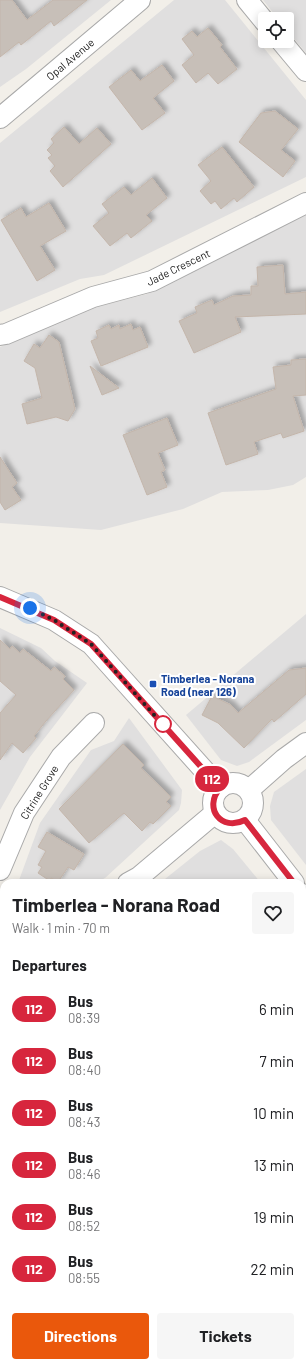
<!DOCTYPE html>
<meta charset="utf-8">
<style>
body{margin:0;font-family:Barlow,sans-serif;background:#f6f6f6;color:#202124;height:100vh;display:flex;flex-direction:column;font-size:15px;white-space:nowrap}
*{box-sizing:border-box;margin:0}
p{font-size:13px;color:#757577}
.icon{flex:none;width:22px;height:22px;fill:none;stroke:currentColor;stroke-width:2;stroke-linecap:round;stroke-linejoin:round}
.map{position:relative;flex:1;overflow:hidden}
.panel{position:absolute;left:0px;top:879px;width:306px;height:488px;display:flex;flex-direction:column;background:#fff;border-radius:12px 12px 0 0;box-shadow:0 2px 10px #0003}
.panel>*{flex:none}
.badge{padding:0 8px;border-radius:13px;font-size:14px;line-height:26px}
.fabs{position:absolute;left:258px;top:12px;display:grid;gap:8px}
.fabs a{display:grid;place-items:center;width:36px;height:36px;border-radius:4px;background:#fff;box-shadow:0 2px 10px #0003;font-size:20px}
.you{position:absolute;width:20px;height:20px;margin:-10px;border:3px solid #fff;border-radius:50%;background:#1a73e8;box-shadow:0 0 0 6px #1a73e833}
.map>.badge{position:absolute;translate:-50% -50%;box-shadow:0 0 0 2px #fff}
h2{padding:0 12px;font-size:15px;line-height:36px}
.round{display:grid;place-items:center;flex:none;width:42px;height:42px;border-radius:4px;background:#f6f6f6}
.head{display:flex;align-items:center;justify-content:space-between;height:68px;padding:0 12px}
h1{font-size:19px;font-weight:700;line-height:30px}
.primary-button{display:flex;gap:8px;margin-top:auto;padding:8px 12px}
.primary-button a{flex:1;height:46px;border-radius:4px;background:#ea580c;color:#fff;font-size:16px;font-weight:700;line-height:46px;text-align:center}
.primary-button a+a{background:#f6f6f6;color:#202124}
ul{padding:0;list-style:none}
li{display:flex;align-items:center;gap:12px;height:52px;padding:0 12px}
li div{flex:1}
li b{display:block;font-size:15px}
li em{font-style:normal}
li .badge{min-width:44px;font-weight:700;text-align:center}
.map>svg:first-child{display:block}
.residential{fill:#e0dfdf}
.building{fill:#c7bfb8;stroke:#c4b6ab;filter:url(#shadow)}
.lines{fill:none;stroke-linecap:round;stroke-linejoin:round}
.street-casing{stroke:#a9a9a9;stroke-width:22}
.path{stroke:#fa8072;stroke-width:2.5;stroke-dasharray:2 2;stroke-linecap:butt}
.street{stroke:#fff;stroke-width:20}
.line-casing{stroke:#fff;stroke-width:9}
.line{stroke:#d7263d;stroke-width:6}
.walk{stroke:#222;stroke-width:4;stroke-dasharray:0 7.2}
.transit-dot{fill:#1a4fb4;stroke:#fff;stroke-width:1.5}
.stop-dot{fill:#fff;stroke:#d7263d;stroke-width:2}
.labels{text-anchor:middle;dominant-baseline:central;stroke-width:4;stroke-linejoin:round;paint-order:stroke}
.street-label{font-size:11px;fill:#222;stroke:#fff}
.transit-label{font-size:11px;font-weight:bold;fill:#164399;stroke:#fff;text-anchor:start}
</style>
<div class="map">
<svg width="306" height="1367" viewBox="0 0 306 1367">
<defs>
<filter id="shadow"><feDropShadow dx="3.5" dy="-3.5" stdDeviation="2" flood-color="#0004"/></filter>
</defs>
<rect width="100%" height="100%" fill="#f2efe9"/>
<g class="residential">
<path d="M0,0H111L26,69L0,87Z"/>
<path d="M174,0H225L306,100V177L104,275L80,279L0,312V143Z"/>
<path d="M263,0H306V53L287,30V19H278Z"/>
<path d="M306,214V477L293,485L268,490L222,492L183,509L101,530L0,523V347L92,308L147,294Z"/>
<path d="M306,614V720L249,762L237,766L221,760L186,715Z"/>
<path d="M0,628L41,648L55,661L87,683L30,757L0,810Z"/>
<path d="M129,718L182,790L181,803L179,810L105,878L95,883H18L40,823L91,750L114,741Z"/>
<path d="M306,769V865L271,820L270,806L274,792Z"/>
<path d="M221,840L233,849L261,883H160L200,851Z"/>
<path d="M4,931V1236H0V932Z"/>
<path d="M302,936L306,941V1367H137L141,1363H302Z"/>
<path d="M4,1265V1363H84L82,1367H0V1266Z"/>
</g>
<g class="building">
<path d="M0,0H12L27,20L53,0H87L54,26L51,21L21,45L19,42L0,57Z"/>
<path d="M208,28L222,45L220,47L237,69L218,84L208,73L196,83L182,65L194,55L182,39L192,31L197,37Z"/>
<path d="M162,65L174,81L153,98L165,113L142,130L109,87L131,70L140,81Z"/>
<path d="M275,111L298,129L281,150L295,161L283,177L239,142L261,113Z"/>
<path d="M64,127L79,144L97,128L111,144L63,187L50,171L55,166L48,158L52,155L47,150L54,143L51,139Z"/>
<path d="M222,147L254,187L237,202L234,198L221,209L215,201L211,204L200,191L211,181L198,165Z"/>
<path d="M152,178L167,198L146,215L152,221L131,238L127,233L110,246L93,226L109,213L102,204L124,187L131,195Z"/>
<path d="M49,203L66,231L40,246L55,270L37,281L1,220L21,208L26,217Z"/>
<path d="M283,265L285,294L306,292V314L235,317L241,332L194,353L179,321L197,313L195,307L212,300L214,305L233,296L251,295V286H258L257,267Z"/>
<path d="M131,324L133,330L140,327L148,347L101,366L91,341L98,338L96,331L109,325L111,329L119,325L120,329Z"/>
<path d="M49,335L59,342L75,409L68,421L56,417L27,424L22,404L42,398L35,368L24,361L34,344L40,348Z"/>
<path d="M306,359V395L293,396L304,431L283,438L281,433L254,442L258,454L226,465L208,413L276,389L273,367L291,365V360Z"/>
<path d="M90,366L119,388L102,395Z"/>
<path d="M167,418L178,445L158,453L165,470L161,472L167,487L147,495L123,435Z"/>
<path d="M0,457L17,483L12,487L21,500L5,510L0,502Z"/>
<path d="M0,640L10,649L12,646L20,653L23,649L51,671L54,667L65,676L63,679L74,690L46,721L34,736L36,738L23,753L12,743L0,760V713L16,695L0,681Z"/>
<path d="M306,668V694L274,722L272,719L244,748L218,723L202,715L212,696L231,705L238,713L289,670Z"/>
<path d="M123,744L144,765L141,768L171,797L166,802L171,806L153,824L150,822L142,831L124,813L89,843L59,809Z"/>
<path d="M47,832L84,854L74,870L68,867L58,882L51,878L50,881L38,873L42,867L38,865L46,851L38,847Z"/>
</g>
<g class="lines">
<g class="street-casing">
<g id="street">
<path d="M247,0L265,22"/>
<path d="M281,41L306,71"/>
<path d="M0,118L140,0"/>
<path d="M0,335L6,334L93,297L152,281L306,203"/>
<path d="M0,597L54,620L91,644L220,788"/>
<circle cx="233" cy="803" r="20"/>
<path d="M249,790L284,759L306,743"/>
<path d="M245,820L294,883"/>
<path d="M0,870L24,813L61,757L94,723"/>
<path d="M128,883L139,877L215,813"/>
<path d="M302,894L306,899"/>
<path d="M0,911H4"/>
<path d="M0,1255H4"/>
<path d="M115,1367L118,1363"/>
</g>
</g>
<path class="path" d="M302,1229L306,1231"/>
<use href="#street" class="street"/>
</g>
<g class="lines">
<g class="line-casing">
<path id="line" d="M0,597L54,620L91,644L220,788C203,808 221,832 245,820L294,883"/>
</g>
<use href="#line" class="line"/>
<path class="walk" d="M30,608L54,620L91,644L165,727L163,724"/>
</g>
<rect class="transit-dot" x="149" y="680" width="8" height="8" rx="2"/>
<circle class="stop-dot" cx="163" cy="724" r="8"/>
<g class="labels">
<g class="street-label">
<text transform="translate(70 59) rotate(-40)">Opal Avenue</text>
<text transform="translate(178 267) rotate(-26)">Jade Crescent</text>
<text transform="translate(39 792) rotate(-58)">Citrine Grove</text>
</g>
<g class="transit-label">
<text x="161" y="678">Timberlea - Norana<tspan x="161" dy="13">Road (near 126)</tspan></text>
</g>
</g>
</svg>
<div class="fabs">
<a><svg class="icon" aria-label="locate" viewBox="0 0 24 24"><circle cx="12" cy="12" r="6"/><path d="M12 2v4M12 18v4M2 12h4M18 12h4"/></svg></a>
</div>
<div class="you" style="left:30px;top:608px"></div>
<b class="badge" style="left:212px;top:779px;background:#d7263d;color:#fff">112</b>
<section class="panel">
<div class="head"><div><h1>Timberlea - Norana Road</h1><p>Walk · 1 min · 70 m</p></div><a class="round"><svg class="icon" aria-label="heart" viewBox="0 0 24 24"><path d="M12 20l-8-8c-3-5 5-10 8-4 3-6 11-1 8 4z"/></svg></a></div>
<h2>Departures</h2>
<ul>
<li><span class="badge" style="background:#d7263d;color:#fff">112</span><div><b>Bus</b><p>08:39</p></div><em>6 min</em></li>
<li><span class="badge" style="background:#d7263d;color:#fff">112</span><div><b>Bus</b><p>08:40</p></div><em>7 min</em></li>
<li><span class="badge" style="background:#d7263d;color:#fff">112</span><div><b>Bus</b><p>08:43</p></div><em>10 min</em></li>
<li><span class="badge" style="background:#d7263d;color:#fff">112</span><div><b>Bus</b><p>08:46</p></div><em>13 min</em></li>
<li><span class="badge" style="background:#d7263d;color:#fff">112</span><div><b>Bus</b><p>08:52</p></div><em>19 min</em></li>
<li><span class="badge" style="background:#d7263d;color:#fff">112</span><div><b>Bus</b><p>08:55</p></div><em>22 min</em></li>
</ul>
<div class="primary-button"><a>Directions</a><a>Tickets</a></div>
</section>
</div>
